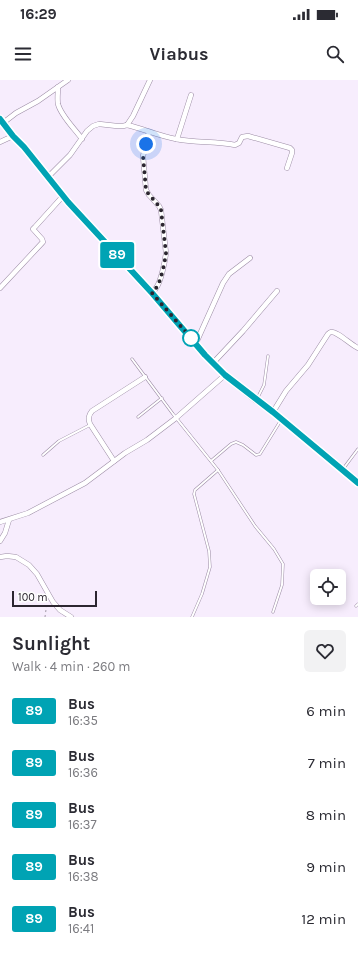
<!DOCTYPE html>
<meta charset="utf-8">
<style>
body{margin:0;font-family:Karla,sans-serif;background:#f2f2f3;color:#2b2b33;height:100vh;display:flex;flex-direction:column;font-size:15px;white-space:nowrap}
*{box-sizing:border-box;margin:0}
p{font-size:13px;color:#7c7c81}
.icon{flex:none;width:22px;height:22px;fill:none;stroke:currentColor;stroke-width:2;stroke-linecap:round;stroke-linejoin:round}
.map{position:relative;height:537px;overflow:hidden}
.panel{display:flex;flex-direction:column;background:#fff;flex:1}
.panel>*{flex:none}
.badge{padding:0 8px;border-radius:3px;font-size:14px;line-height:26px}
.controls{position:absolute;left:310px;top:489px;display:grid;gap:8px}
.controls a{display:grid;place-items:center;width:36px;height:36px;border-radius:6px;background:#fff;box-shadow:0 2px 10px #0003;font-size:20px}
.scale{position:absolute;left:12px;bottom:10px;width:85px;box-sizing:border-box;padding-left:4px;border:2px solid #2c2630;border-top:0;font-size:11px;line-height:14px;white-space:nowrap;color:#2c2630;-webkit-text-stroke:3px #fefefe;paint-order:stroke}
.you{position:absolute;width:20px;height:20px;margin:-10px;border:3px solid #fff;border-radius:50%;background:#1a73e8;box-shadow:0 0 0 6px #1a73e833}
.map>.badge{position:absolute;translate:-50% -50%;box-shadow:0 0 0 2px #fff}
.round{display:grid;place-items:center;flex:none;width:42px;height:42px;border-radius:6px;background:#f2f2f3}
.headline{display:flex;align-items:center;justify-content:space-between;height:68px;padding:0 12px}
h1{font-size:19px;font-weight:700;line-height:30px}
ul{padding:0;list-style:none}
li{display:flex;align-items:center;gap:12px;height:52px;padding:0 12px}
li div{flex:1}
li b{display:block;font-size:15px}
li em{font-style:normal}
li .badge{min-width:44px;font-weight:700;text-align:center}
.status{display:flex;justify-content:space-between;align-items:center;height:28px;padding:0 20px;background:#fff;direction:ltr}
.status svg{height:11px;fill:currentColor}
header{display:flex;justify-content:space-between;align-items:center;height:52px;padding:0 12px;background:#fff;font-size:18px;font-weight:700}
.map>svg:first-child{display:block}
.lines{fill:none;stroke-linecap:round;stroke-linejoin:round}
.lane-casing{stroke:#9c8ca5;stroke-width:3}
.street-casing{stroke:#9c8ca5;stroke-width:5.5}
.secondary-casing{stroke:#9c8ca5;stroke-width:7}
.path{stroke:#a199a6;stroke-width:1;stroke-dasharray:2 3;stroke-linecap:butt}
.lane{stroke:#fff;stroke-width:2}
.street{stroke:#fff;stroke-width:4.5}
.secondary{stroke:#fff;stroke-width:6}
.line-casing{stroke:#fff;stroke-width:9}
.line{stroke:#00a3b4;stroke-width:6}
.walk{stroke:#2c2630;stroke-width:4;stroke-dasharray:0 7.2}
.stop-dot{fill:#fff;stroke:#00a3b4;stroke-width:2}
</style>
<div class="status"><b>16:29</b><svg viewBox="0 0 49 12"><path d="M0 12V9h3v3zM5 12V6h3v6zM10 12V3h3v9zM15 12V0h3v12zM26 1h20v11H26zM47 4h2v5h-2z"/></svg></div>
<header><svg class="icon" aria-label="menu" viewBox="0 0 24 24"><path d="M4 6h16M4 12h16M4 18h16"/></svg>Viabus<svg class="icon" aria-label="search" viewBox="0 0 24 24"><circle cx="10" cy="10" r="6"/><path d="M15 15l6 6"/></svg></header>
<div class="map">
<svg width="358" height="537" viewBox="0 0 358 537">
<rect width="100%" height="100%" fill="#f7edfd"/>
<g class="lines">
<g class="lane-casing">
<g id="lane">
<path d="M132,279L173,334L218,390L255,446L274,469L283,484L282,505L273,532"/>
<path d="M257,319L264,305L268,276"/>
<path d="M138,337L162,318"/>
<path d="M43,375L59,361L90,345"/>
<path d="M211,381L231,364L236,362L243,365L256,375L260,374L281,340"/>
<path d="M343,389L358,369"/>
<path d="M356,526L358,524"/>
<path d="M192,537L202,514L210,487L209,471L194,414L195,410L218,390"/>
</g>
</g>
<g class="street-casing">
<g id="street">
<path d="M58,7C58,12 57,19 58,24C61,36 75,49 82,59"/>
<path d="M3,43L16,33L38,21L68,0"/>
<path d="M127,45C144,49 159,56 176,59C196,63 216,61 235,65L239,63L242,57L248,56L290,68L292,70V73L287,88"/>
<path d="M149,52L143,76L146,110L149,115L159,126L161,130L166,173C165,181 161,202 156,208C155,210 153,212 152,213"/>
<path d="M177,59L191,15"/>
<path d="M0,62L13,56"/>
<path d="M48,97L70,75L87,51L93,46L99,44L117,46H123L127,45L133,36L150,0"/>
<path d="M0,208L42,163L43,162L42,159L33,149L35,147L63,116"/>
<path d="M196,263L223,203L229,194L250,178"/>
<path d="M213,283L243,251L277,211"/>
<path d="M273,332L286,311L308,285L328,254C329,253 330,252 331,252C337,251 351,265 358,268"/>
<path d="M114,381L90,344C88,339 88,336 92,331L145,297"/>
<path d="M0,442L28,433L85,403L125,373L147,360L176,338L225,295"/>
<path d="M0,461L5,453L9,440"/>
<path d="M0,477L7,476L16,477L29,485L37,494L53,522L60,530L71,537"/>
</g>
</g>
<g class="secondary-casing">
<path id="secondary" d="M0,39L13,56L24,67L68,122L152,213L205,275L225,295L256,320L273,332L358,403"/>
</g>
<path class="path" d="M45,537L47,522"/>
<use href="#lane" class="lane"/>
<use href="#street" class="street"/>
<use href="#secondary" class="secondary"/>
</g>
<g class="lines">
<g class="line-casing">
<path id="line" d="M0,39L13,56L24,67L68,122L152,213L205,275L225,295L273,332L358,403"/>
</g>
<use href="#line" class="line"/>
<path class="walk" d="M146,64L143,76L146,110L149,115L156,122L161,130L166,173C165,181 161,202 156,208C155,210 153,212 152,213L191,258"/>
</g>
<circle class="stop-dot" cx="191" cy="258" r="8"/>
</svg>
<div class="controls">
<a><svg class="icon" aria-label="locate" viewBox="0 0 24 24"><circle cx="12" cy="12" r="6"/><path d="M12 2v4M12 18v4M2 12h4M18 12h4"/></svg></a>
</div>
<div class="scale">100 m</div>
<div class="you" style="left:146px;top:64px"></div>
<b class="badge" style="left:117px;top:175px;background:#00a3b4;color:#fff">89</b>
</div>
<section class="panel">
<div class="headline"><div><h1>Sunlight</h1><p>Walk · 4 min · 260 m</p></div><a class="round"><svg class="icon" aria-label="heart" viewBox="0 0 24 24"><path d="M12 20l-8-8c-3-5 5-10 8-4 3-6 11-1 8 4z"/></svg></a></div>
<ul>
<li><span class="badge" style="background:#00a3b4;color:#fff">89</span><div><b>Bus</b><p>16:35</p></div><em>6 min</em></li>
<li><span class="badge" style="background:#00a3b4;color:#fff">89</span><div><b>Bus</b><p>16:36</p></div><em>7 min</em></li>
<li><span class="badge" style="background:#00a3b4;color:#fff">89</span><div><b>Bus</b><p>16:37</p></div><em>8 min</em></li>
<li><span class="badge" style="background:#00a3b4;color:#fff">89</span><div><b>Bus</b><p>16:38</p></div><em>9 min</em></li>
<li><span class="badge" style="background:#00a3b4;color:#fff">89</span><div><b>Bus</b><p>16:41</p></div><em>12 min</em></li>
</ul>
</section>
